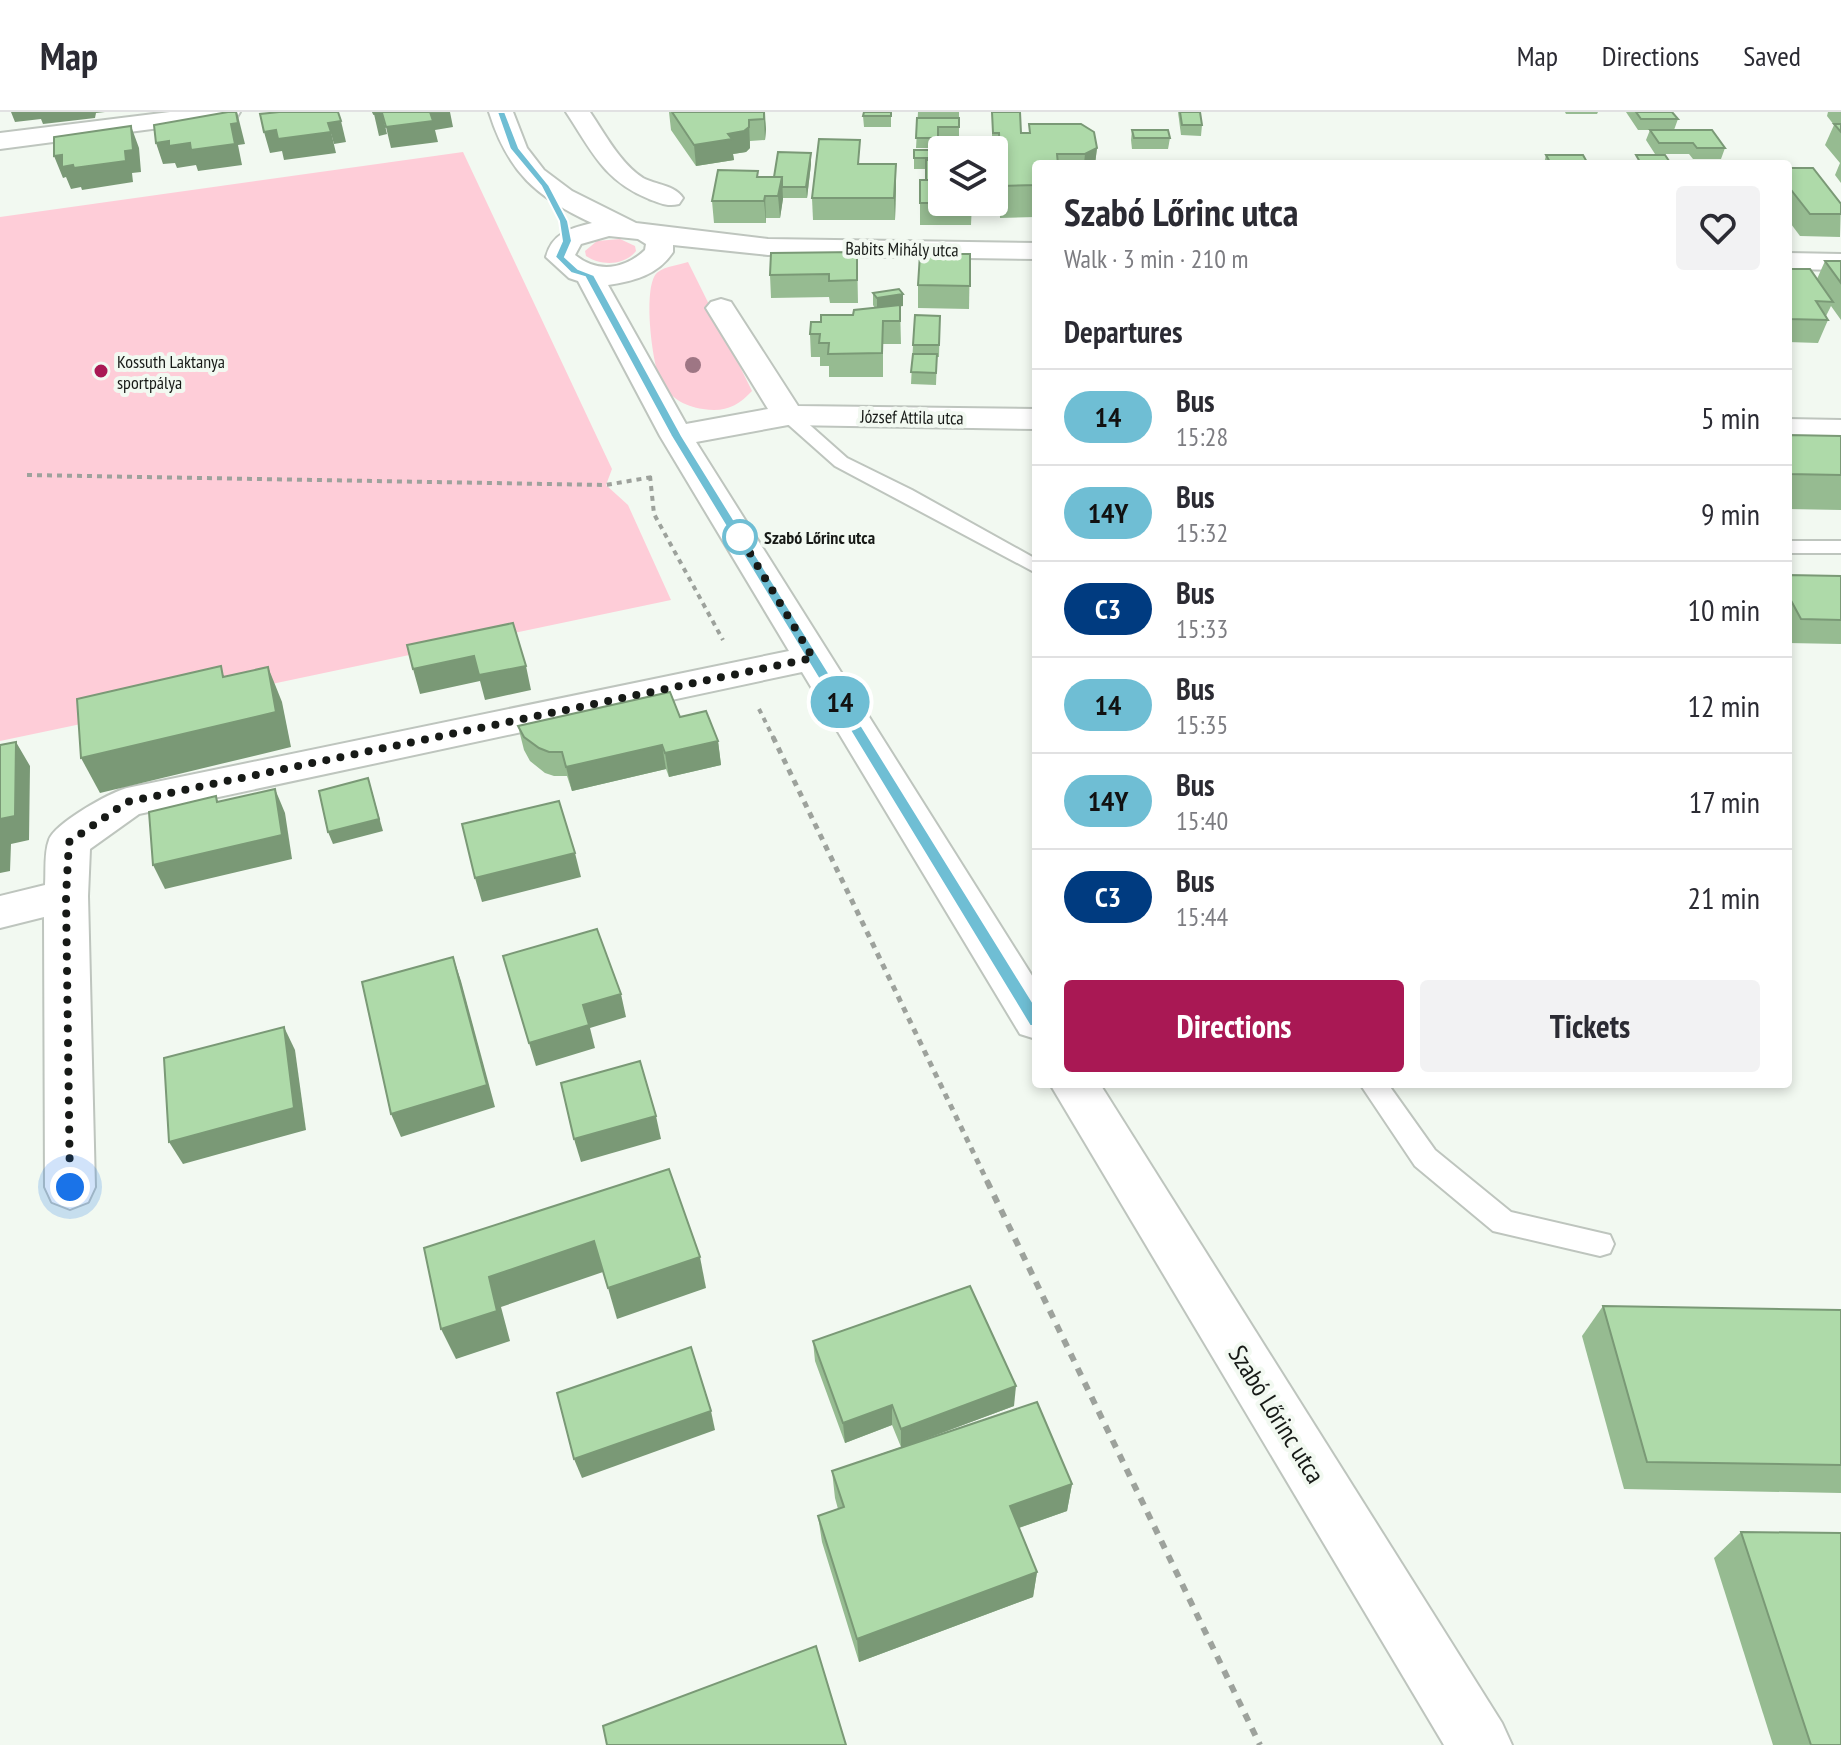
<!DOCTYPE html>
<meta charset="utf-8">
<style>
body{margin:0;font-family:"PT Sans Narrow",sans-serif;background:#f2f2f3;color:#2b2b33;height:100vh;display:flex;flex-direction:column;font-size:30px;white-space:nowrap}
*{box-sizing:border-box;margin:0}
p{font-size:26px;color:#7c7c81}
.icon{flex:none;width:44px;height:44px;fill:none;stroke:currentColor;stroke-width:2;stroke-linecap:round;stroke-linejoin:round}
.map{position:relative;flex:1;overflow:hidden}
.drawer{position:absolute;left:1032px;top:48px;width:760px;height:928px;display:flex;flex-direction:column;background:#fff;border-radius:8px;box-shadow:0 4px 12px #0003}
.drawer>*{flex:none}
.badge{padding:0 16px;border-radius:26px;font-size:28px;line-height:52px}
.tools{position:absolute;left:928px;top:24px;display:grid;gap:16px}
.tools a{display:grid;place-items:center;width:80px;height:80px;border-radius:8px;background:#fff;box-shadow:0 4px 12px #0003;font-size:40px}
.you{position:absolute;width:40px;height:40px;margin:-20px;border:6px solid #fff;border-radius:50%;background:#1a73e8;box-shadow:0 0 0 12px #1a73e833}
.map>.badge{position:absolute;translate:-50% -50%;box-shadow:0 0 0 4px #fff}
h2{padding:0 32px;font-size:30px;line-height:72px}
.round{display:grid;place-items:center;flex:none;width:84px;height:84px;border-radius:8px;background:#f2f2f3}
.headline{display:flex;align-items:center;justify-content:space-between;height:136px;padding:0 32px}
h1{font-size:38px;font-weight:600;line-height:60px}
.action{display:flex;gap:16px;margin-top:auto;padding:16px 32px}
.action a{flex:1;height:92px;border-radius:8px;background:#a91854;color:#fff;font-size:32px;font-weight:600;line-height:92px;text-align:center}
.action a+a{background:#f2f2f3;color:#2b2b33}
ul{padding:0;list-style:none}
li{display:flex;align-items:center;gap:24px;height:96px;padding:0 32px;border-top:2px solid #e1e1e2}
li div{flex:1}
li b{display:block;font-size:30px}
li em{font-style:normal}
li .badge{min-width:88px;font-weight:700;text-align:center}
header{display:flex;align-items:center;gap:48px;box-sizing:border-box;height:112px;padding:0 40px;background:#fff;border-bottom:2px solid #e1e1e2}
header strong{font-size:38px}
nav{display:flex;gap:44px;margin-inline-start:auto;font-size:28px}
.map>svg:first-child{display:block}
.green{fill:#fecdd8}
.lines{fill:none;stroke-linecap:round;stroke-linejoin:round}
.service-casing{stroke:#bec5be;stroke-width:4}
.minor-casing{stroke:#bec5be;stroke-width:4}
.path-far2{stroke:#9da29c;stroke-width:4;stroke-dasharray:5 5;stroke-linecap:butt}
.path-far1{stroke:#9da29c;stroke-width:5;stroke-dasharray:6 6;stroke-linecap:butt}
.path{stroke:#9da29c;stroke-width:6;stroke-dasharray:8 8;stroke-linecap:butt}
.service{fill:#fff;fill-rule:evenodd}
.minor{fill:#fff;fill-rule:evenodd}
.tree{fill:#9e7684}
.wall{fill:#96bb91}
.shaded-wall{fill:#7a9976}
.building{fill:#aedaa9;stroke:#7a9976;stroke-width:2}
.line{fill:#6fbed4;stroke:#fff;stroke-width:2}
.walk{stroke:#171a17;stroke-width:8;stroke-dasharray:0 14.4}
.poi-dot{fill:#a91854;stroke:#f2f9f1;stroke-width:3}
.stop-dot{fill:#fff;stroke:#6fbed4;stroke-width:4}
.labels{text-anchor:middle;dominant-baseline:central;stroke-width:8;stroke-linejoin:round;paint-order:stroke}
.far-street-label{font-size:18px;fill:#171a17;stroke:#f2f9f1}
.far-poi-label{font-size:18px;fill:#171a17;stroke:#f2f9f1;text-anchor:start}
.far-stop-label{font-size:18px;font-weight:bold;fill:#171a17;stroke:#f2f9f1;text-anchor:start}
.near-street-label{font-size:26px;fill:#171a17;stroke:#f2f9f1}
</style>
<header>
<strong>Map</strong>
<nav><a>Map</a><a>Directions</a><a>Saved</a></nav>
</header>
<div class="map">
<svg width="1841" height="1633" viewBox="0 0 1841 1633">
<rect width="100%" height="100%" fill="#f2f9f1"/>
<g class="green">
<path d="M463,40L612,357L606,373L628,393L671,488L0,629V105Z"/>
<path d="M620,127L635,134L636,139C624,154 601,154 586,144L585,139L597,129Z"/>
<path d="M688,150L752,279C738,294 724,301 703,297C684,294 669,286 660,267C652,250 642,171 658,160C666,154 679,153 688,150Z"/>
</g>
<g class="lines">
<g class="service-casing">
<g id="service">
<path d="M788,298L794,299L847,346L912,378L1036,447V461L835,354L782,307L779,303Z"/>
<rect x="1788" y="429" width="53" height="12"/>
<path d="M1360,972H1388L1435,1038L1511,1100L1610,1123L1614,1132L1610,1141L1600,1144L1493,1119L1415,1054Z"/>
</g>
</g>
<g class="minor-casing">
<g id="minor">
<path d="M170,0H240L237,5L228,7L0,37V21Z"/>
<path d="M489,0H513L527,36L544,58L572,79L636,111L768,127L1036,131V147L768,143L673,133V140C658,163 634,169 608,173L686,312L768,297L706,196L711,190L721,187L731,190L798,294L1036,297V317L788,313L696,330L1036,870V927L1020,922L802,560L139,702L90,737L88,784L95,1075L88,1090L70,1097L52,1090L45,1075L44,805L0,816V784L45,773C46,759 44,741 49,728C55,711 109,681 127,676L789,539L660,324L578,169L569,166L546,145C552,121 571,116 592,111C536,85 508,60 489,0ZM609,124L638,127L646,132L645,138C624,158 597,161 575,143L581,132Z"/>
<path d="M566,0H590C605,22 620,51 643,66C656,73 675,73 683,86L679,92C667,95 660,91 649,87C603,68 592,39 566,0Z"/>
<path d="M1788,141L1841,142V158L1788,157Z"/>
<path d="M1788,307L1841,308V328L1788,327Z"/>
<path d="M1050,972H1100L1502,1611L1512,1633H1444Z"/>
</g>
</g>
<g class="path-far2">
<path d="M27,363L606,373L652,365"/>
<path d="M650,364L654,402L723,528"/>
<path d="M759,597L774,627"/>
</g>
<path class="path-far1" d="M773,625L988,1071"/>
<path class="path" d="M987,1069L1260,1633"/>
<use href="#service" class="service"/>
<use href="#minor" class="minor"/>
</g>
<circle class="tree" cx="693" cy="253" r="8"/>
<g class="wall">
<path d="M669,0H765L766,17L765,28L750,29V36L746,40L733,42L734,48L696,54L671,18Z"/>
<path d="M891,0V15H864L863,4Z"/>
<path d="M918,0H959V26H938V36H916Z"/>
<path d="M992,0L1021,21H1029V12L1097,36L1095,52H1036V105L1000,106L998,52H994V38H992Z"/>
<path d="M1178,0H1200L1202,13L1201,24L1181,23Z"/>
<path d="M1565,0H1598L1597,2H1566Z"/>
<path d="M1626,0H1672L1678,7L1674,18L1725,36L1721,47H1693L1689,42H1655L1646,28L1650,18H1638Z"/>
<path d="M1828,0H1841V71L1835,63L1840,51L1825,33L1834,13L1827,4Z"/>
<path d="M1132,18L1170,26L1168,37H1132L1131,28Z"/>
<path d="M914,38H932V48L972,90L971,113H920V68H926V57H914Z"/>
<path d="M811,41V52L807,86H783L780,106H766V111H714L712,89L758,59V65H774Z"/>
<path d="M1546,43L1588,52H1544Z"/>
<path d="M860,52L896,74L895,108H813L812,86Z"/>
<path d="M1788,56L1841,92L1840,125L1800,124L1788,108Z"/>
<path d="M857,140L858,191H830L829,185L771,186L770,163Z"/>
<path d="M970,142L969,197L918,196V173Z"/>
<path d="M1825,149H1841V208L1831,194L1826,204L1828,208L1818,231L1788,230V157L1817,167Z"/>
<path d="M873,181L903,194H900L901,232H883V265H829V254H820V245H811L810,222L821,210L853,203L875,196L873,193Z"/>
<path d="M940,204L939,245H937L936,273L911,272L913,233Z"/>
<path d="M1788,323L1841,324V398L1788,397Z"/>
<path d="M1788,463L1841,464V532L1788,531Z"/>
<path d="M518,614L718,629L721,653L669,665L666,657L572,679L567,664H554L545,661L530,649L524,638Z"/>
<path d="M1603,1194L1841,1198V1381L1624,1377L1582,1224Z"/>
<path d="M813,1229L1014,1294L920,1329L1072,1372L1067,1399L1019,1416L1037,1460L1033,1485L859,1550L822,1430L818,1404L838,1397L835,1386L832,1359L901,1335L892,1313L845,1331L815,1249Z"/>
<path d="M1741,1420L1841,1633H1773L1714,1446Z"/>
</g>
<g class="shaded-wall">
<path d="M11,0H105L96,1L95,6L43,12L41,7L15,10Z"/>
<path d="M237,0L245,32L238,33L242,53L198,59L196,53L177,56L175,51L163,52L156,31L169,29L190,31L231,12Z"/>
<path d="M430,0H450L453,15L435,18L438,30L391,36L386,15Z"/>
<path d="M764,0L766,17L765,28L764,7Z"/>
<path d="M382,1L387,22L379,24L374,2Z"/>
<path d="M749,8L750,36L746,40L733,42L734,48L696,54L694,33L728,22Z"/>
<path d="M341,9L346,30L334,32L328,11Z"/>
<path d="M131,14L139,36L141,60L132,61L133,70L82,78L81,75L71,77L66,65L63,66L54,44L125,39Z"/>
<path d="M276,18L331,20L336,41L284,48L282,39L270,41L264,20Z"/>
<path d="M1097,36L1095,52H1084L1085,42Z"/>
<path d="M811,41V52L807,86L806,75Z"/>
<path d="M896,52V74L895,108L894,86Z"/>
<path d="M782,65L783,87L780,106L778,84Z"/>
<path d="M765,84L766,106V111L764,89Z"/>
<path d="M903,182V194L877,198V186Z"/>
<path d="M474,544L526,554L531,578L485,588L480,569L420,582L413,557Z"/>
<path d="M268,555L282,590L291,635L100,681L81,646Z"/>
<path d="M718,629L721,653L669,665L665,641Z"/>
<path d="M16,630L30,654L29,728L11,732L10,759L0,761V707Z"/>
<path d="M662,633L666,657L572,679L566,655Z"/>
<path d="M368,666L383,719L333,732L328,720Z"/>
<path d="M275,677L285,701L292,747L165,777L153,753Z"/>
<path d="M575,741L581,765L482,790L475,766Z"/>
<path d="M453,845L461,869L495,995L401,1025L391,1002Z"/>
<path d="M621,882L626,905L590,916L595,936L536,954L529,931L583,893Z"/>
<path d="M284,915L295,938L306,1018L183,1052L169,1030Z"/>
<path d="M656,1004L661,1027L581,1050L574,1027Z"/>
<path d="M594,1129L603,1160L501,1195L510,1229L456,1247L441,1217L489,1165Z"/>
<path d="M700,1145L706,1176L617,1207L608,1176Z"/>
<path d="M1016,1274L1014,1294L901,1336V1317Z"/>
<path d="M892,1293V1313L845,1331L843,1311Z"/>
<path d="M711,1299L715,1318L582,1366L574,1347Z"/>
<path d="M1072,1372L1067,1399L1007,1420L1010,1394Z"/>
<path d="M1037,1460L1033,1485L859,1550L857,1527Z"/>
</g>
<g class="building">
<path d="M228,0H236L238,11L231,12L235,32L191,38L190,31L169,34V29L156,31L154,13Z"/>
<path d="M279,0H338L341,9L328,11L331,20L278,27L276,18L264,20L260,2Z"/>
<path d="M373,0H430L433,9L386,15L382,1L374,2Z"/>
<path d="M672,0H764V7L749,8V15L744,19L728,22L732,27L694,33Z"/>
<path d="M864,0H891V4H863Z"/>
<path d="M992,0H1020L1021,21H1030L1029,12H1081L1094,20L1097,36L1085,42H1057L1058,52H1036V73L1001,74L999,21H993Z"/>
<path d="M1180,0H1200L1202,13H1182Z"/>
<path d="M1636,0H1672L1678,7H1641Z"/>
<path d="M917,6H959V15H938V26H916Z"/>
<path d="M1834,12H1841V20Z"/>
<path d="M131,14L133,38L125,39L126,49L74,56L73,53L62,55V43L54,44V25Z"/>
<path d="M1132,18H1168L1170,26H1134Z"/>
<path d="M1650,18H1712L1725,36H1697L1693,31H1659Z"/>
<path d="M819,27L860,28L858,52H896L894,86H812Z"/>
<rect x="914" y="38" width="18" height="8"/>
<path d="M778,40L811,41L806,75H782V65H774Z"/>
<path d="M1546,43H1583L1588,52H1551Z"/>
<path d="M1636,43H1665L1671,52H1615L1614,50H1640Z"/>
<rect x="926" y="48" width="16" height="20"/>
<path d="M1788,56H1813L1841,92V102H1810L1788,74Z"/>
<path d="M718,58L758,59L757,65H782L778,84H765L764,89H712Z"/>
<path d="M920,68H942V90H972V91H920Z"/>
<path d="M857,140V168L829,169V162L770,163L771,141Z"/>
<path d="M920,142H970V174L918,173Z"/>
<path d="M1825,149H1841V171Z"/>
<path d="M1788,157H1810L1833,190L1816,189L1828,208L1788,207Z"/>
<path d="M899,177L903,182L877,186L873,181Z"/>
<path d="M900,193V209H883L882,241L828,242L829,231H819L820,222H810L811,210H821V203H853L854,198Z"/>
<path d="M915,203L940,204L939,233H913Z"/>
<path d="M913,242H937L936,261L911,260Z"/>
<path d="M1788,323L1841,324V363L1788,362Z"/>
<path d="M1788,463L1841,464V508L1801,507L1788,483Z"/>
<path d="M513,511L526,554L479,563L474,544L413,557L407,533Z"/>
<path d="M221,554L223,565L268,555L276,600L81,646L77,587Z"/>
<path d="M670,580L680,605L706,599L718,629L665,641L662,633L566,655L562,640H549L539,636L524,625L518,614Z"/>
<path d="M16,630L15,704L0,707V633Z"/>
<path d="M368,666L379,707L328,720L319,679Z"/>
<path d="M275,677L282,723L153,753L149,700L216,684L217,690Z"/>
<path d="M559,689L575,741L475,766L462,712Z"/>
<path d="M597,817L621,882L583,893L589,913L529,931L503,844Z"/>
<path d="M453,845L487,973L391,1002L362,870Z"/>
<path d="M284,915L294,996L169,1030L164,946Z"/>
<path d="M640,949L656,1004L574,1027L561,971Z"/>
<path d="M669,1057L700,1145L608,1176L594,1129L489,1165L497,1199L441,1217L424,1136Z"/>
<path d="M970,1174L1016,1274L901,1317L892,1293L843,1311L813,1229Z"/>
<path d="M1603,1194L1841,1198V1353L1647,1350Z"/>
<path d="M691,1235L711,1299L574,1347L557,1281Z"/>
<path d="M1037,1290L1072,1372L1010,1394L1037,1460L857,1527L818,1404L844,1395L832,1359Z"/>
<path d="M1741,1420L1841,1421V1633H1811Z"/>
<path d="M816,1534L846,1633H607L603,1614Z"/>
</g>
<path class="line" d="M497,0H505L519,36L549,73L568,109L572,129L565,145L578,157L594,163L682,324L1042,905V914H1030L671,324L585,165L571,161L555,145L562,129L559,109L541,74L510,37Z"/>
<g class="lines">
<path class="walk" d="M70,1075L66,784L69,730L127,690L813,546L733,413L740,425"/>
</g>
<circle class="poi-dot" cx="101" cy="259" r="8"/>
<circle class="stop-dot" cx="740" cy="425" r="16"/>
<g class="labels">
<g class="far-street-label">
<text transform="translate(902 137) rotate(1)">Babits Mihály utca</text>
<text transform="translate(912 305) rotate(1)">József Attila utca</text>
</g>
<g class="far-poi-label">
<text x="117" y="249">Kossuth Laktanya<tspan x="117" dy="21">sportpálya</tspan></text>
</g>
<g class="far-stop-label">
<text x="764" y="425">Szabó Lőrinc utca</text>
</g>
<g class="near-street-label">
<text transform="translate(1277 1302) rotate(58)">Szabó Lőrinc utca</text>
</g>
</g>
</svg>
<div class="tools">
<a><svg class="icon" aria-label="layers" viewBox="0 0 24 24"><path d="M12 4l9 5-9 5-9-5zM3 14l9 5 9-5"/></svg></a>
</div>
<div class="you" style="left:70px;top:1075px"></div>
<b class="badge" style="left:840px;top:590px;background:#6fbed4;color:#111">14</b>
<section class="drawer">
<div class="headline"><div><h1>Szabó Lőrinc utca</h1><p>Walk · 3 min · 210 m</p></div><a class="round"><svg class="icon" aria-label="heart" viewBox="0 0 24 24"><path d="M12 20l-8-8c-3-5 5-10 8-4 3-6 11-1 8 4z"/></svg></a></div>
<h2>Departures</h2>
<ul>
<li><span class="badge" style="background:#6fbed4;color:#111">14</span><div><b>Bus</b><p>15:28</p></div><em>5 min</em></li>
<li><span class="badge" style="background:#6fbed4;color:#111">14Y</span><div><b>Bus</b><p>15:32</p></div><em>9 min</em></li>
<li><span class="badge" style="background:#003b80;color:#fff">C3</span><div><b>Bus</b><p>15:33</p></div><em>10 min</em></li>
<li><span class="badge" style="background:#6fbed4;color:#111">14</span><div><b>Bus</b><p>15:35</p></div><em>12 min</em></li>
<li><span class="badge" style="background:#6fbed4;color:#111">14Y</span><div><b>Bus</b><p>15:40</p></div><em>17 min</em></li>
<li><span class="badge" style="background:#003b80;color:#fff">C3</span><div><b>Bus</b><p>15:44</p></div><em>21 min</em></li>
</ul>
<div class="action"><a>Directions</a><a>Tickets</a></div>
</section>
</div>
